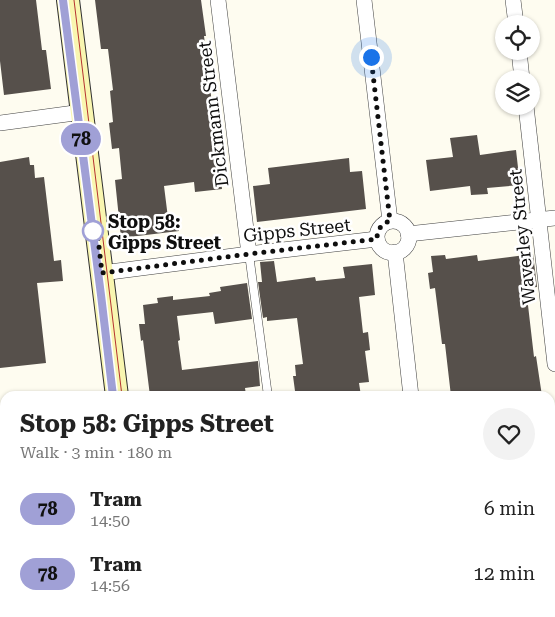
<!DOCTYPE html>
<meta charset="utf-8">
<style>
body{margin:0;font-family:"Roboto Serif",serif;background:#f2f2f2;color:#222;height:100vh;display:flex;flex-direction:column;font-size:19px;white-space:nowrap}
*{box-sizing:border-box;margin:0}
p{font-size:16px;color:#767676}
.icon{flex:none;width:28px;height:28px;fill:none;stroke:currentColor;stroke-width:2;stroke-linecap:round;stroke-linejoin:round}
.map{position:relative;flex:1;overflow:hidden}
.side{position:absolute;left:0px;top:391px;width:555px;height:226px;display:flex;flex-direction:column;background:#fff;border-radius:15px 15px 0 0;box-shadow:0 1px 4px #0004}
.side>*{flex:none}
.badge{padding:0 10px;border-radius:16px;font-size:18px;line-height:32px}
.controls{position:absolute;left:495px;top:15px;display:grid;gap:10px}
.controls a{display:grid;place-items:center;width:45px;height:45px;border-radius:50%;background:#fff;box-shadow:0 1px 4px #0004;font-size:25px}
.you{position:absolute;width:25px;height:25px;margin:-12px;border:4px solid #fff;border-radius:50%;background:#1a73e8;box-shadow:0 0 0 8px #1a73e833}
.map>.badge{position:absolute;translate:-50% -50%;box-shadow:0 0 0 2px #fff}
.round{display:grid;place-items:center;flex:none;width:52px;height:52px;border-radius:26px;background:#f2f2f2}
.head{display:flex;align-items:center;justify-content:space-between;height:85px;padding:0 20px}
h1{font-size:24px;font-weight:700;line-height:38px}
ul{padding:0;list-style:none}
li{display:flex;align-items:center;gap:15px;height:65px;padding:0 20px}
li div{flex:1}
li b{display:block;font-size:19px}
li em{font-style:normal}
li .badge{min-width:55px;font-weight:700;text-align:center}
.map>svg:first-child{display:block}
.building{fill:#56504b}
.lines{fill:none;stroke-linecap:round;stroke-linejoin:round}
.lane-casing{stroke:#414141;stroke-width:9}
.street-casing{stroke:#414141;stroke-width:16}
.secondary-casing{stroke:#303030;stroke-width:24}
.lane{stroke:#fff;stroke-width:8}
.street{stroke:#fff;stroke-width:15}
.secondary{stroke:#f9f6b0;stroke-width:22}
.tram{stroke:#b53230;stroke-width:1}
.line-casing{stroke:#fff;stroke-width:11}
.line{stroke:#a0a0d6;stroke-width:8}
.walk{stroke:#0e0e0e;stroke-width:5;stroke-dasharray:0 9}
.stop-dot{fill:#fff;stroke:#a0a0d6;stroke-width:2.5}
.labels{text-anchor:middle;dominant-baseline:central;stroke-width:5;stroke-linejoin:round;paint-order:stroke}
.street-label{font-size:18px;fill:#0e0e0e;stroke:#fff}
.stop-label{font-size:18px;font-weight:bold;fill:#0e0e0e;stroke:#fff;text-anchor:start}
</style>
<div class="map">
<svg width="555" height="617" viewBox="0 0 555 617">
<rect width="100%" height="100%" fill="#fefcf0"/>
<g class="building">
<path d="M0,0H36L42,50H46L51,89L4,95L0,61Z"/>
<path d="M95,0H201L206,36H204L222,189L195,192L194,182L164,186L168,218L177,217L179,231L121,238L115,180L122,179L119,148L112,149L109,123L113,122L110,91L113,90L108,49H101Z"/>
<path d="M477,135L480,155L516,150L520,185L487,188L488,194L471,195L470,186L430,191L426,160L453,157L450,138Z"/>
<path d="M29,157L30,165H34L35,178L44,177L54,261L61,260L63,281L37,283L46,363L0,368V162Z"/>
<path d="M349,158L350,172L362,171L366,209L257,222L253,186L270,184L268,168Z"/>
<path d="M533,254L537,287L526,288L534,357L536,356L542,396H451L445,344H442L435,288L430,289L428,273L433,272L431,256L445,255L446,259L477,255L478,261Z"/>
<path d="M274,261L277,282L315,277L316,281L345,278L343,267L372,264L375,295L359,297L363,333L368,332L370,350L365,351L369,382L359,383L361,396H297L296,391H295L293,376H296L295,365L303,364L297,318L267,321V317L263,318L258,282H262L260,262Z"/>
<path d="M247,283L252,319L215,324L213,312L177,316L180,340L178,341L182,370L258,361L260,386L245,388L246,395L236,396H150L143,340L141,341L139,324H145L143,305L158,303L157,298L173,296V300L210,296L209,293L221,291L220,287Z"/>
</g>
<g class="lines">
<g class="lane-casing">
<g id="lane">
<path d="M249,254L268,396"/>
<path d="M423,612L424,617"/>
<path d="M61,617L100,612"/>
</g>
</g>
<g class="street-casing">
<g id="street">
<path d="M218,0L249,254"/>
<path d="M364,0L390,221"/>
<path d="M513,0L516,24"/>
<path d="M519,51L522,79"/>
<path d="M526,106L555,364"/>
<path d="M0,123L82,112"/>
<circle cx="393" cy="237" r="16"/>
<path d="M408,234L555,218"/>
<path d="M395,252L411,396"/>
<path d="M102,273L249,254L377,239"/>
</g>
</g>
<g class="secondary-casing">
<g id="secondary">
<path d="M68,0L117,396"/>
<path d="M144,612L145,617"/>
</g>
</g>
<use href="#lane" class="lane"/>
<use href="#street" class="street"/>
<use href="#secondary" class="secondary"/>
<g class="tram">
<path d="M63,0L103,313L113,396"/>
<path d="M74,0L122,396"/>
<path d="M140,612V617"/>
<path d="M149,612L150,617"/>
</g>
</g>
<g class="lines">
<g class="line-casing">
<path id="line" d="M63,0L101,295L113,396"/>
</g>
<use href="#line" class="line"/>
<path class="walk" d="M93,231L98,238L102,273L249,254L377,239C377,230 381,224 390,221L371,57"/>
</g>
<circle class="stop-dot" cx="93" cy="231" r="10"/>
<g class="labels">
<g class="street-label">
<text transform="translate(213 114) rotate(-97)">Dickmann Street</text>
<text transform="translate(297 230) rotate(-6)">Gipps Street</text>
<text transform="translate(522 237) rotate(-96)">Waverley Street</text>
</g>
<g class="stop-label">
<text x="108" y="221">Stop 58:<tspan x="108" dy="21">Gipps Street</tspan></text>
</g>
</g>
</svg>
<div class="controls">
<a><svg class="icon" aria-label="locate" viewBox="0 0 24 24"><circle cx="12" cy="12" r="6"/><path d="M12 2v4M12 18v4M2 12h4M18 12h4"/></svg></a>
<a><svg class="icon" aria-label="layers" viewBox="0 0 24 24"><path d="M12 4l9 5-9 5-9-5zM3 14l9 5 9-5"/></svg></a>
</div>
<div class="you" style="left:371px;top:57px"></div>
<b class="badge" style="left:81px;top:139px;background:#a0a0d6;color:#111">78</b>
<section class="side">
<div class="head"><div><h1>Stop 58: Gipps Street</h1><p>Walk · 3 min · 180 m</p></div><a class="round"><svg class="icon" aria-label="heart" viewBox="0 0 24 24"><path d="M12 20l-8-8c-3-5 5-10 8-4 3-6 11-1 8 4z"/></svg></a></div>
<ul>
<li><span class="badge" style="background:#a0a0d6;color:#111">78</span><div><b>Tram</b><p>14:50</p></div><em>6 min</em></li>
<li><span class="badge" style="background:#a0a0d6;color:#111">78</span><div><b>Tram</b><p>14:56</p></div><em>12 min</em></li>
</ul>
</section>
</div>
